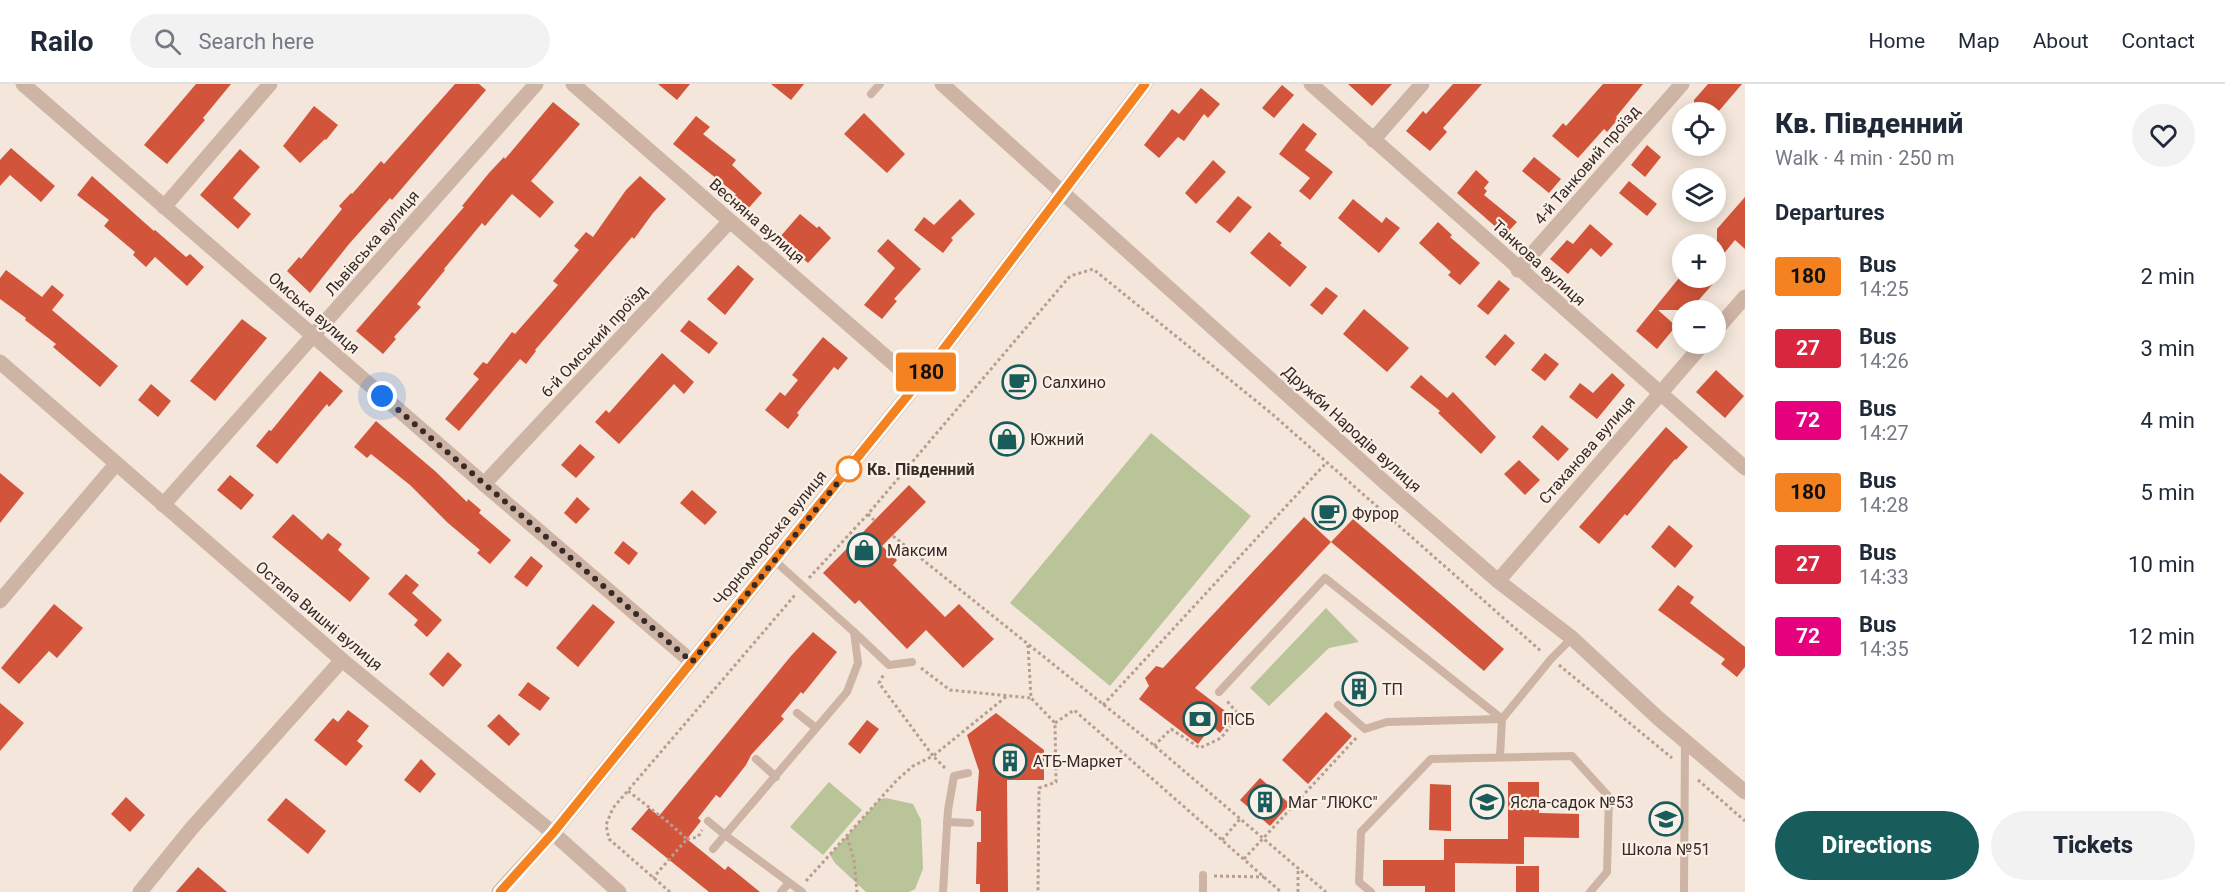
<!DOCTYPE html>
<meta charset="utf-8">
<style>
body{margin:0;font-family:Roboto,sans-serif;background:#f2f2f3;color:#1f2937;height:100vh;display:flex;flex-direction:column;font-size:22px;white-space:nowrap}
*{box-sizing:border-box;margin:0}
p{font-size:20px;color:#747a83}
.icon{flex:none;width:33px;height:33px;fill:none;stroke:currentColor;stroke-width:2;stroke-linecap:round;stroke-linejoin:round}
.map{position:relative;flex:1;overflow:hidden}
.details{display:flex;flex-direction:column;background:#fff;width:480px}
.details>*{flex:none}
.badge{padding:0 12px;border-radius:4px;font-size:21px;line-height:39px}
.controls{position:absolute;left:1672px;top:18px;display:grid;gap:12px}
.controls a{display:grid;place-items:center;width:54px;height:54px;border-radius:50%;background:#fff;box-shadow:0 3px 15px #0003;font-size:30px}
.you{position:absolute;width:30px;height:30px;margin:-15px;border:4px solid #fff;border-radius:50%;background:#1a73e8;box-shadow:0 0 0 9px #1a73e833}
.map>.badge{position:absolute;translate:-50% -50%;box-shadow:0 0 0 3px #fff}
h2{padding:0 30px;font-size:22px;line-height:54px}
.round{display:grid;place-items:center;flex:none;width:63px;height:63px;border-radius:32px;background:#f2f2f3}
.overview{display:flex;align-items:center;justify-content:space-between;height:102px;padding:0 30px}
h1{font-size:28px;font-weight:800;line-height:45px}
.primary-button{display:flex;gap:12px;margin-top:auto;padding:12px 30px}
.primary-button a{flex:1;height:69px;border-radius:36px;background:#185d5c;color:#fff;font-size:24px;font-weight:800;line-height:69px;text-align:center}
.primary-button a+a{background:#f2f2f3;color:#1f2937}
ul{padding:0;list-style:none}
li{display:flex;align-items:center;gap:18px;height:72px;padding:0 30px}
li div{flex:1}
li b{display:block;font-size:22px}
li em{font-style:normal}
li .badge{min-width:66px;font-weight:700;text-align:center}
header{display:flex;align-items:center;gap:36px;box-sizing:border-box;height:84px;padding:0 30px;background:#fff;border-bottom:2px solid #e0e1e3}
header strong{font-size:28px}
nav{display:flex;gap:33px;margin-inline-start:auto;font-size:21px}
.search{width:420px;height:54px;background:#f2f2f3;display:flex;align-items:center;gap:15px;box-sizing:border-box;padding:0 21px;border-radius:33px;color:#747a83;font-size:22px}
main{display:flex;flex:1;min-height:0}
.map>svg:first-child{display:block}
.park{fill:#b9c498}
.building{fill:#d1543b}
.lines{fill:none;stroke-linecap:round;stroke-linejoin:round}
.path{stroke:#b99e8f;stroke-width:3;stroke-dasharray:3 3;stroke-linecap:butt}
.service{stroke:#cdb4a5;stroke-width:8}
.minor{stroke:#cdb4a5;stroke-width:15}
.line-casing{stroke:#fff;stroke-width:14}
.line{stroke:#f58220;stroke-width:9}
.walk{stroke:#382b27;stroke-width:6;stroke-dasharray:0 10.8}
.stop-dot{fill:#fff;stroke:#f58220;stroke-width:3}
.labels{text-anchor:middle;dominant-baseline:central;stroke-width:4.5;stroke-linejoin:round;paint-order:stroke}
.street-label{font-size:16px;fill:#382b27;stroke:#fbf0e7}
.poi-label{font-size:16px;fill:#382b27;stroke:#fbf0e7;text-anchor:start}
.stop-label{font-size:16px;font-weight:bold;fill:#382b27;stroke:#fbf0e7;text-anchor:start}
</style>
<header>
<strong>Railo</strong>
<div class="search"><svg class="icon" aria-label="search" viewBox="0 0 24 24"><circle cx="10" cy="10" r="6"/><path d="M15 15l6 6"/></svg>Search here</div>
<nav><a>Home</a><a>Map</a><a>About</a><a>Contact</a></nav>
</header>
<main>
<div class="map">
<svg width="1745" height="808" viewBox="0 0 1745 808">
<rect width="100%" height="100%" fill="#f4e6da"/>
<g class="park">
<path d="M1151,349L1251,432L1110,602L1010,519Z"/>
<path d="M1326,524L1359,558L1329,564L1269,622L1250,604Z"/>
<path d="M829,698L862,726L823,771L790,743Z"/>
<path d="M886,714L913,720L921,736L923,785L915,805L909,808H866L835,779L830,771L880,715Z"/>
</g>
<g class="building">
<path d="M196,0H231L203,34L205,36L167,80L144,61Z"/>
<path d="M455,0H479L486,6L392,116L390,114L349,160L310,209L287,187L299,173L301,175L342,125L339,122L351,109L352,110L381,77L384,80Z"/>
<path d="M658,0H690L677,16Z"/>
<path d="M771,0H804L791,16Z"/>
<path d="M1348,0H1392L1372,22Z"/>
<path d="M1453,0H1482L1443,44L1447,48L1430,67L1406,47L1423,27L1426,30Z"/>
<path d="M1603,0H1643L1616,33L1618,35L1607,48L1604,45L1578,74L1552,52L1563,39L1566,42Z"/>
<path d="M1708,0H1742L1718,28H1702L1694,22V16Z"/>
<path d="M1282,1L1294,11L1274,34L1262,24Z"/>
<path d="M1201,4L1220,20L1208,34L1204,30L1184,57L1178,53L1159,74L1144,61L1172,25L1179,30Z"/>
<path d="M553,18L580,40L531,97L554,118L540,134L512,110L485,142L482,139L444,185L445,186L417,220L421,223L394,253L396,255L383,270L356,247L464,123L462,122L489,89L504,73L505,75Z"/>
<path d="M314,22L338,41L326,56L325,55L300,79L283,62Z"/>
<path d="M864,29L905,70L887,89L844,50Z"/>
<path d="M696,32L710,43L703,50L736,76L732,81L762,109L746,127L732,115L736,110L673,60Z"/>
<path d="M1303,39L1317,50L1305,66L1333,88L1310,116L1299,107L1310,94L1279,70Z"/>
<path d="M1647,61L1661,73L1645,93L1631,81Z"/>
<path d="M11,64L55,102L41,118L10,91L0,102V76Z"/>
<path d="M240,65L260,83L233,114L251,130L238,145L200,111Z"/>
<path d="M1534,73L1561,95L1549,109L1522,87Z"/>
<path d="M1213,76L1226,88L1196,120L1185,109Z"/>
<path d="M1476,86L1489,98L1484,104L1487,107L1484,111L1517,138L1505,151L1457,109Z"/>
<path d="M92,92L154,147L155,146L186,173L190,170L204,183L187,202L155,173L146,183L133,171L135,168L104,142L109,136L77,111Z"/>
<path d="M640,92L666,115L653,129L634,155L632,153L577,217L535,266L536,267L526,280L520,275L459,347L445,335L479,295L473,290L483,278L487,280L512,248L515,250L558,201L553,197L579,166L574,162L586,148L593,153L626,106Z"/>
<path d="M1629,97L1657,120L1647,132L1619,109Z"/>
<path d="M1238,112L1252,123L1230,149L1216,138Z"/>
<path d="M1745,113V165L1735,156L1717,178V145Z"/>
<path d="M960,115L975,130L951,154L953,156L943,169L914,146L924,133L934,141Z"/>
<path d="M1353,115L1382,139L1386,133L1400,144L1379,169L1338,134Z"/>
<path d="M800,130L817,144L819,142L831,154L808,179L779,154Z"/>
<path d="M1438,138L1452,151L1450,153L1480,179L1460,201L1448,191L1451,188L1419,159Z"/>
<path d="M1590,140L1613,160L1601,173L1591,164L1568,190L1550,175L1567,156L1573,160Z"/>
<path d="M1269,148L1282,159L1280,161L1307,183L1290,203L1250,169Z"/>
<path d="M888,155L921,185L894,215L897,217L882,235L864,221L895,184L877,167Z"/>
<path d="M738,181L754,195L725,231L707,215Z"/>
<path d="M6,186L42,213L52,201L64,211L52,226L118,282L100,303L53,263L56,260L25,236L26,234L0,215V194Z"/>
<path d="M1679,194H1718L1690,226H1658L1676,242L1657,265L1636,247Z"/>
<path d="M1499,196L1510,205L1488,231L1477,222Z"/>
<path d="M1326,203L1338,212L1322,231L1310,221Z"/>
<path d="M1364,225L1409,264L1387,288L1343,250Z"/>
<path d="M242,235L267,254L215,317L190,297Z"/>
<path d="M689,236L718,259L709,270L680,247Z"/>
<path d="M1505,250L1515,259L1495,282L1485,273Z"/>
<path d="M823,253L848,274L838,286L834,283L797,329L799,331L788,345L765,326L780,308L785,312L798,296L792,291Z"/>
<path d="M662,269L694,298L684,310L674,300L619,360L595,338L606,326L609,329Z"/>
<path d="M1545,269L1559,280L1545,297L1531,286Z"/>
<path d="M1716,286L1744,312L1725,334L1696,308Z"/>
<path d="M320,287L343,307L329,323L327,320L277,380L256,362L269,346L271,347Z"/>
<path d="M1612,289L1625,301L1597,335L1569,313L1580,299L1593,309Z"/>
<path d="M1421,291L1447,314L1453,308L1496,353L1481,370L1438,329L1440,327L1410,303Z"/>
<path d="M151,300L171,317L158,333L138,316Z"/>
<path d="M376,337L435,387L467,418L468,415L481,426L479,429L511,456L490,480L477,469L480,466L448,439L410,401L371,370L367,374L354,363Z"/>
<path d="M1542,341L1569,365L1558,377L1532,353Z"/>
<path d="M1666,343L1688,363L1676,376L1675,375L1627,432L1625,430L1599,460L1579,443Z"/>
<path d="M580,360L595,373L576,394L561,381Z"/>
<path d="M1519,376L1540,396L1525,411L1504,390Z"/>
<path d="M0,389L24,409L0,439Z"/>
<path d="M230,391L254,411L241,426L217,406Z"/>
<path d="M909,401L926,418L882,462L897,476L893,481L945,533L959,520L994,555L963,584L926,546L907,565L859,516L855,520L823,489Z"/>
<path d="M692,406L717,428L705,441L680,419Z"/>
<path d="M577,413L590,425L576,440L564,429Z"/>
<path d="M293,430L322,456L328,449L342,460L338,466L370,494L350,518L272,453Z"/>
<path d="M1304,433L1331,458L1195,604L1233,633L1220,649L1212,642L1198,660L1139,615L1149,602L1145,594L1156,582L1163,584Z"/>
<path d="M1353,435L1504,565L1484,587L1331,458Z"/>
<path d="M1669,441L1693,462L1675,484L1651,463Z"/>
<path d="M623,457L638,469L629,481L614,469Z"/>
<path d="M531,472L543,482L527,503L514,493Z"/>
<path d="M406,490L419,501L412,509L442,536L427,553L414,541L418,536L388,510Z"/>
<path d="M1678,501L1694,513L1690,519L1745,563V583L1737,593L1721,580L1725,575L1658,526Z"/>
<path d="M54,520L83,544L57,574L49,567L19,600L1,584Z"/>
<path d="M593,520L615,538L578,583L556,564Z"/>
<path d="M813,548L837,568L803,610L801,608L781,632L784,635L751,671L746,681L720,714L716,711L698,734L701,737L687,755L725,786L728,782L760,808H709L631,745L649,724L659,732L791,572Z"/>
<path d="M448,568L462,581L443,603L429,590Z"/>
<path d="M1363,592L1373,604L1356,619L1345,607Z"/>
<path d="M528,598L550,614L540,627L518,611Z"/>
<path d="M0,619L24,639L0,667Z"/>
<path d="M348,626L369,642L357,657L363,662L346,682L314,656L333,634L338,638Z"/>
<path d="M1326,628L1352,652L1308,700L1282,676Z"/>
<path d="M996,629L1044,666V696H1007L1008,808H980V800H976L977,758H981V727H976L979,687L967,651Z"/>
<path d="M499,630L520,650L509,662L487,642Z"/>
<path d="M867,636L879,645L860,670L848,660Z"/>
<path d="M421,675L436,690L420,709L404,696Z"/>
<path d="M1260,694L1290,720L1270,742L1240,716Z"/>
<path d="M1508,698H1539V729L1579,730V754L1524,753V780L1455,779V808H1425V802H1383V776H1444V755H1508Z"/>
<path d="M1430,700L1451,701V747L1429,746Z"/>
<path d="M126,713L145,731L130,748L111,730Z"/>
<path d="M286,714L326,747L308,770L267,736Z"/>
<rect x="1516" y="782" width="23" height="26"/>
<path d="M198,783L227,808H176Z"/>
</g>
<g class="lines">
<g class="path">
<path d="M868,430L874,436"/>
<path d="M893,452L1149,657L1326,808"/>
<path d="M809,494L868,430L1070,192L1093,185L1271,329L1542,568"/>
<path d="M1028,561L1031,614L1055,639L1056,698L1039,704L1038,808"/>
<path d="M1559,581L1672,674"/>
<path d="M921,584L950,606L1031,614"/>
<path d="M1103,621L1326,379"/>
<path d="M1055,639L1074,626L1281,808"/>
<path d="M1154,662L1171,645L1200,664L1221,654L1239,631L1226,616"/>
<path d="M945,684L933,672L1007,612"/>
<path d="M1698,696L1745,737"/>
<path d="M628,707L668,738L687,755L653,794"/>
<path d="M847,753L854,776L857,808"/>
<path d="M687,755L698,753L702,746"/>
<path d="M1222,756L1240,735"/>
<path d="M1244,775L1358,652"/>
<path d="M1214,792L1264,793"/>
<path d="M806,797L897,696L913,682L933,672L879,599L884,590"/>
<path d="M670,808L609,755L606,741L613,724L795,511"/>
<path d="M1298,808V784"/>
</g>
<g class="service">
<path d="M871,10L880,0"/>
<path d="M775,477L854,548L858,579L847,608L725,751L802,808"/>
<path d="M854,548L889,581L912,578"/>
<path d="M1219,608L1325,494L1502,635L1551,575L1572,554"/>
<path d="M1338,621L1365,645L1387,638L1502,635L1500,673"/>
<path d="M797,629L816,644"/>
<path d="M756,675L776,693"/>
<path d="M708,737L725,751L713,765"/>
<path d="M947,738L970,739"/>
<path d="M1203,791V808"/>
<path d="M781,808L789,799"/>
<path d="M943,808L948,726L954,692L968,689"/>
<path d="M1371,808L1359,798L1361,748L1431,675L1572,672L1609,713L1607,788L1590,808"/>
<path d="M1684,808L1685,658"/>
</g>
<g class="minor">
<path d="M23,0L484,400L692,578"/>
<path d="M573,0L917,300"/>
<path d="M942,0L1391,404L1498,497L1572,554L1658,634L1745,708"/>
<path d="M1311,0L1745,384"/>
<path d="M1373,56L1422,0"/>
<path d="M164,123L270,0"/>
<path d="M1518,186L1682,0"/>
<path d="M1716,246L1745,213"/>
<path d="M0,278L342,576L553,749L619,808"/>
<path d="M484,400L730,137"/>
<path d="M163,421L536,0"/>
<path d="M1498,497L1703,260"/>
<path d="M0,517L116,380"/>
<path d="M140,808L191,745L342,576"/>
<path d="M499,808L553,749L917,300L1145,0"/>
</g>
</g>
<g class="lines">
<g class="line-casing">
<path id="line" d="M500,808L553,749L917,300L1145,0"/>
</g>
<use href="#line" class="line"/>
<path class="walk" d="M382,312L692,578L849,385"/>
</g>
<defs>
<g id="cafe-ring" transform="scale(1.725)"><circle r="9.5" fill="#fbf0e7" stroke="#185d5c" stroke-width="1.5"/><path d="M-5.5-4.5H6V0H3Q3 3.5 0 3.5H-2.5Q-5.5 3.5-5.5 0ZM3-3.2v2h1.7v-2ZM-6 4.5H4V6H-6Z" fill="#185d5c"/></g>
<g id="shop-ring" transform="scale(1.725)"><circle r="9.5" fill="#fbf0e7" stroke="#185d5c" stroke-width="1.5"/><path d="M-5-2.5h2.3a2.7 3.5 0 0 1 5.4 0H5L5.5 6h-11ZM-1.5-2.5h3a1.5 2.3 0 0 0-3 0Z" fill="#185d5c"/></g>
<g id="building-ring" transform="scale(1.725)"><circle r="9.5" fill="#fbf0e7" stroke="#185d5c" stroke-width="1.5"/><path d="M-4-6H4V6H1V3H-1V6H-4ZM-2.5-4.3h1.7v1.8h-1.7ZM.8-4.3h1.7v1.8H.8ZM-2.5-1h1.7V.8h-1.7ZM.8-1h1.7V.8H.8Z" fill="#185d5c"/></g>
<g id="bank-ring" transform="scale(1.725)"><circle r="9.5" fill="#fbf0e7" stroke="#185d5c" stroke-width="1.5"/><path d="M-6-4H6V4H-6ZM0-2.3a2.3 2.3 0 1 0 0 4.6a2.3 2.3 0 1 0 0-4.6Z" fill="#185d5c"/></g>
<g id="school-ring" transform="scale(1.725)"><circle r="9.5" fill="#fbf0e7" stroke="#185d5c" stroke-width="1.5"/><path d="M0-5L7-2L0 1L-7-2ZM-4 1L0 2.5L4 1V4Q0 6-4 4Z" fill="#185d5c"/></g>
</defs>
<g fill-rule="evenodd">
<use href="#cafe-ring" x="1019" y="298"/>
<use href="#shop-ring" x="1007" y="355"/>
<use href="#cafe-ring" x="1329" y="429"/>
<use href="#shop-ring" x="864" y="466"/>
<use href="#building-ring" x="1359" y="605"/>
<use href="#bank-ring" x="1200" y="635"/>
<use href="#building-ring" x="1010" y="677"/>
<use href="#building-ring" x="1265" y="718"/>
<use href="#school-ring" x="1487" y="718"/>
<use href="#school-ring" x="1666" y="735"/>
</g>
<circle class="stop-dot" cx="849" cy="385" r="12"/>
<g class="labels">
<g class="street-label">
<text transform="translate(1587 81) rotate(-49)">4-й Танковий проїзд</text>
<text transform="translate(757 137) rotate(41)">Весняна вулиця</text>
<text transform="translate(372 159) rotate(-49)">Львівська вулиця</text>
<text transform="translate(1539 179) rotate(42)">Танкова вулиця</text>
<text transform="translate(314 229) rotate(41)">Омська вулиця</text>
<text transform="translate(594 257) rotate(-47)">6-й Омський проїзд</text>
<text transform="translate(1352 345) rotate(42)">Дружби Народів вулиця</text>
<text transform="translate(1587 366) rotate(-49)">Стаханова вулиця</text>
<text transform="translate(770 454) rotate(-51)">Чорноморська вулиця</text>
<text transform="translate(319 532) rotate(40)">Остапа Вишні вулиця</text>
</g>
<g class="poi-label">
<text x="1042" y="298">Салхино</text>
<text x="1030" y="355">Южний</text>
<text x="1352" y="429">Фурор</text>
<text x="887" y="466">Максим</text>
<text x="1382" y="605">ТП</text>
<text x="1223" y="635">ПСБ</text>
<text x="1033" y="677">АТБ-Маркет</text>
<text x="1288" y="718">Маг "ЛЮКС"</text>
<text x="1510" y="718">Ясла-садок №53</text>
<text x="1666" y="765" text-anchor="middle">Школа №51</text>
</g>
<g class="stop-label">
<text x="867" y="385">Кв. Південний</text>
</g>
</g>
</svg>
<div class="controls">
<a><svg class="icon" aria-label="locate" viewBox="0 0 24 24"><circle cx="12" cy="12" r="6"/><path d="M12 2v4M12 18v4M2 12h4M18 12h4"/></svg></a>
<a><svg class="icon" aria-label="layers" viewBox="0 0 24 24"><path d="M12 4l9 5-9 5-9-5zM3 14l9 5 9-5"/></svg></a>
<a>+</a>
<a>−</a>
</div>
<div class="you" style="left:382px;top:312px"></div>
<b class="badge" style="left:926px;top:288px;background:#f58220;color:#111">180</b>
</div>
<section class="details">
<div class="overview"><div><h1>Кв. Південний</h1><p>Walk · 4 min · 250 m</p></div><a class="round"><svg class="icon" aria-label="heart" viewBox="0 0 24 24"><path d="M12 20l-8-8c-3-5 5-10 8-4 3-6 11-1 8 4z"/></svg></a></div>
<h2>Departures</h2>
<ul>
<li><span class="badge" style="background:#f58220;color:#111">180</span><div><b>Bus</b><p>14:25</p></div><em>2 min</em></li>
<li><span class="badge" style="background:#d7263d;color:#fff">27</span><div><b>Bus</b><p>14:26</p></div><em>3 min</em></li>
<li><span class="badge" style="background:#e6007e;color:#fff">72</span><div><b>Bus</b><p>14:27</p></div><em>4 min</em></li>
<li><span class="badge" style="background:#f58220;color:#111">180</span><div><b>Bus</b><p>14:28</p></div><em>5 min</em></li>
<li><span class="badge" style="background:#d7263d;color:#fff">27</span><div><b>Bus</b><p>14:33</p></div><em>10 min</em></li>
<li><span class="badge" style="background:#e6007e;color:#fff">72</span><div><b>Bus</b><p>14:35</p></div><em>12 min</em></li>
</ul>
<div class="primary-button"><a>Directions</a><a>Tickets</a></div>
</section>
</main>
